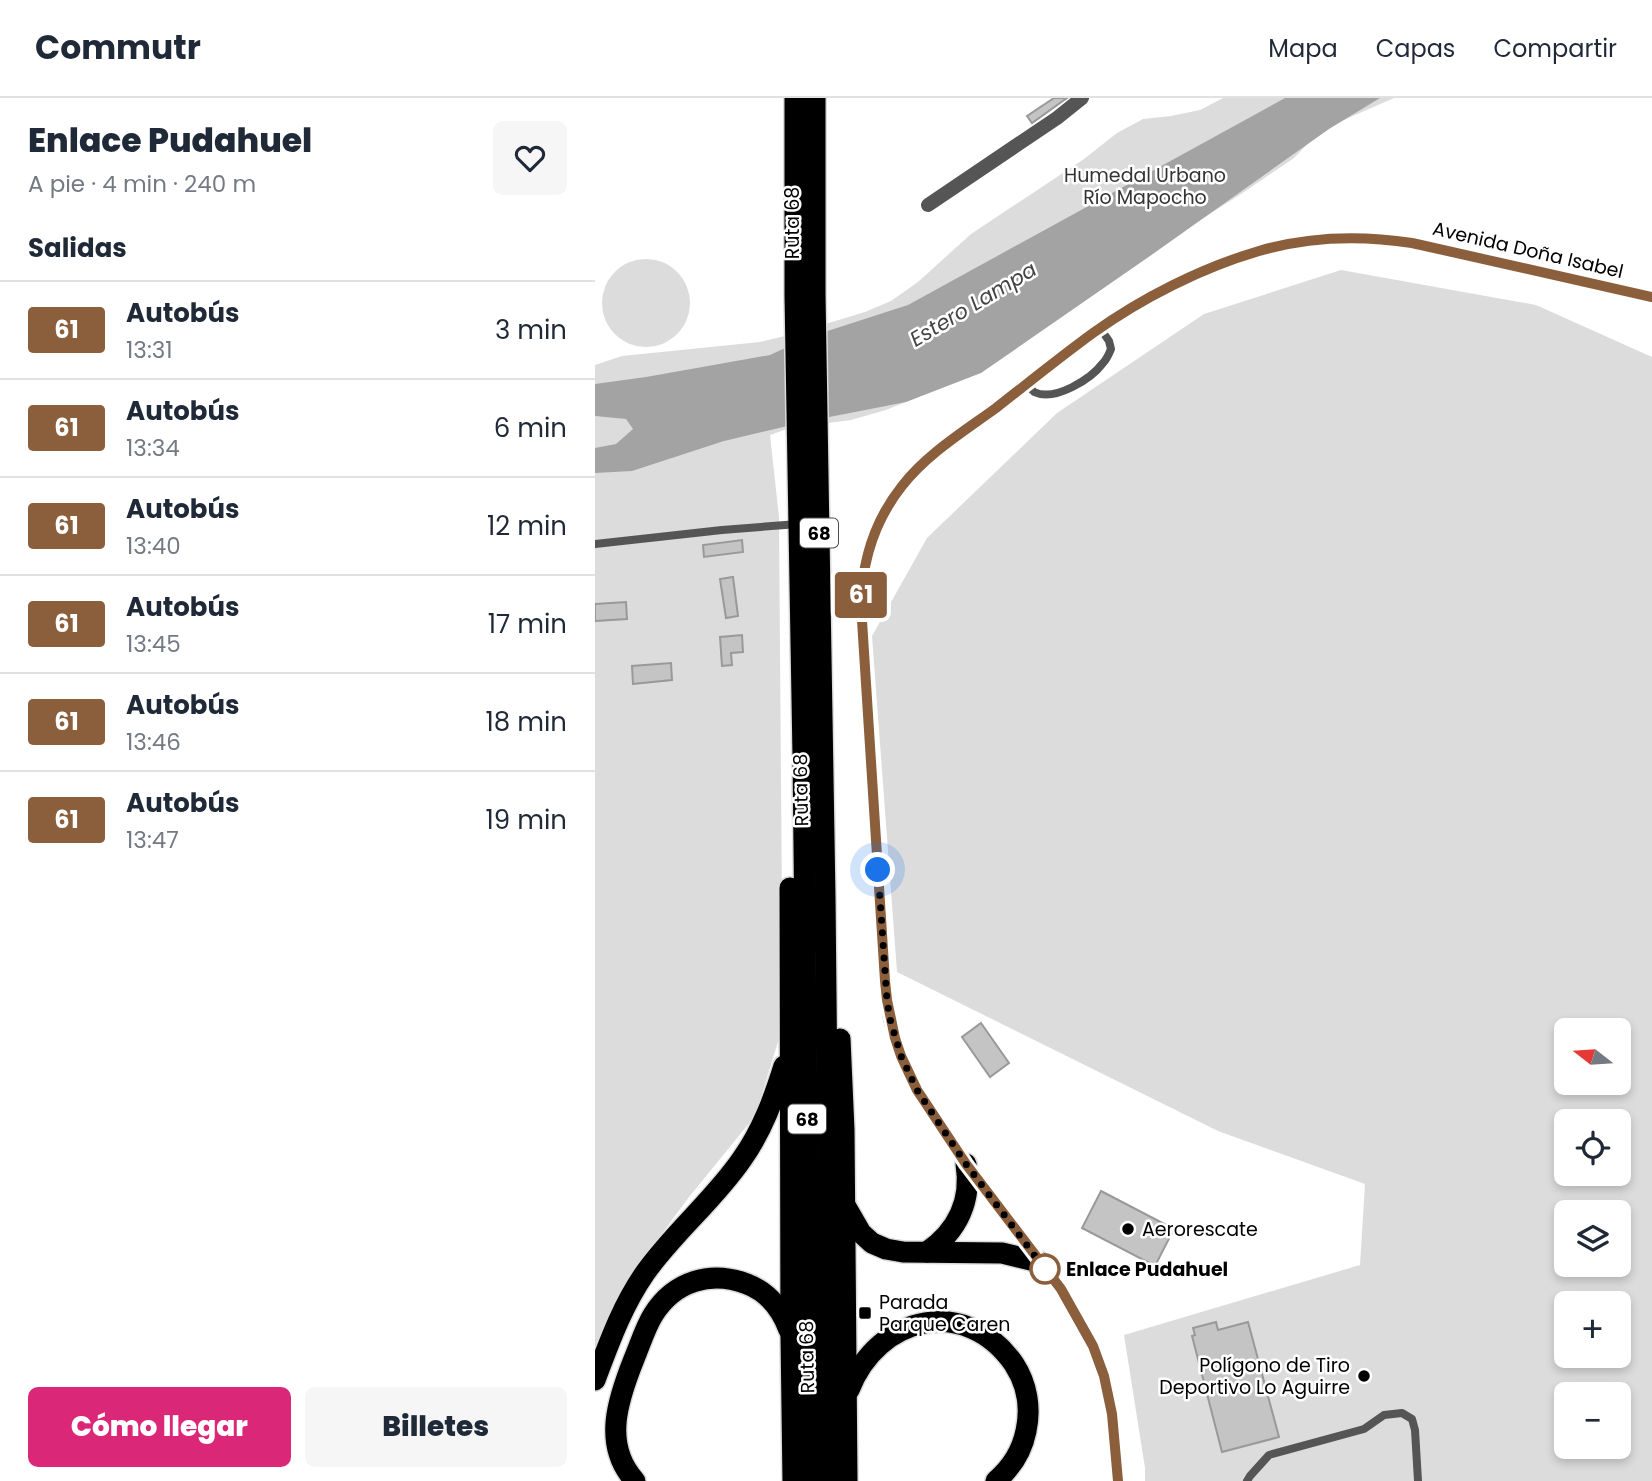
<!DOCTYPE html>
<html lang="es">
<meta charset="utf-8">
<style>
body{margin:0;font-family:Poppins,sans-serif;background:#f6f6f7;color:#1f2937;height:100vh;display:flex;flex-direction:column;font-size:26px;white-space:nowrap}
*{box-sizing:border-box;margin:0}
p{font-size:23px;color:#747a83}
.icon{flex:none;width:38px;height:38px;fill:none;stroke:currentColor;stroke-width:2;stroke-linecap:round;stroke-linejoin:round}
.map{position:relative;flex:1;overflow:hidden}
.side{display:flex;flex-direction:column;background:#fff;width:595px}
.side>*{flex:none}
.badge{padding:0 14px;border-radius:5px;font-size:24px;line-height:46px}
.needle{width:46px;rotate:287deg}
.buttons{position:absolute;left:959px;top:920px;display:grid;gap:14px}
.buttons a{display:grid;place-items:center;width:77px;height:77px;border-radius:10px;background:#fff;box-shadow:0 4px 10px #0003;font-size:35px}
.you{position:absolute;width:35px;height:35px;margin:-18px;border:5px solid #fff;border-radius:50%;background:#1a73e8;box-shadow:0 0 0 10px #1a73e833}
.map>.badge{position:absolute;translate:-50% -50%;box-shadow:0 0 0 4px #fff}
h2{padding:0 28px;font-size:26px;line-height:63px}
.round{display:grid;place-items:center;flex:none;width:74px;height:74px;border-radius:10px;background:#f6f6f7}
.summary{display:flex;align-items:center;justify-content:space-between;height:119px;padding:0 28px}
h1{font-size:33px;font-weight:800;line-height:52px}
.cta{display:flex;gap:14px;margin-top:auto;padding:14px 28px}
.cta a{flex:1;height:80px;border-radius:10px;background:#db2777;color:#fff;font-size:28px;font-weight:800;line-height:80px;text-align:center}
.cta a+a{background:#f6f6f7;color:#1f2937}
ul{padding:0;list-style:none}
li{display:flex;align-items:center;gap:21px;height:98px;padding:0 28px;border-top:2px solid #e0e1e3}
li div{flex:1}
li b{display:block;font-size:26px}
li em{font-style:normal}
li .badge{min-width:77px;font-weight:700;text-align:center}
header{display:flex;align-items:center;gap:42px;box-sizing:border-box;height:98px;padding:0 35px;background:#fff;border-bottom:2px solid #e0e1e3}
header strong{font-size:33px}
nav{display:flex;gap:38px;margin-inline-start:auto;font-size:24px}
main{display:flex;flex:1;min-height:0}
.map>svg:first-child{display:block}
.green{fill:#dcdcdc;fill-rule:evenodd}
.water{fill:#a3a3a3}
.building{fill:#c4c4c4;stroke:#999;stroke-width:2}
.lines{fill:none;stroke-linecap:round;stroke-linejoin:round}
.motorway-casing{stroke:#dbdbdb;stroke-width:24}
.service{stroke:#555;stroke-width:8}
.minor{stroke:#555;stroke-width:14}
.tertiary{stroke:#555;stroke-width:14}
.motorway{stroke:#000;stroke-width:21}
.line-casing{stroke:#fff;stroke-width:16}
.line{stroke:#8b5e3c;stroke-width:10}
.walk{stroke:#000;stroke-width:7;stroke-dasharray:0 12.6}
.poi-dot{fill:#000;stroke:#fff;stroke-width:2.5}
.stop-dot{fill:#fff;stroke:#8b5e3c;stroke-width:3.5}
.labels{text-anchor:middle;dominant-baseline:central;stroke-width:5;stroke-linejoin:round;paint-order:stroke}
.shield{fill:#fff;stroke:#4c4c4c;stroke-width:2}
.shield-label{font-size:18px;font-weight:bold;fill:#000}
.park-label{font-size:19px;fill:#333;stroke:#fff}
.street-label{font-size:19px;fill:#000;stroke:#fff}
.poi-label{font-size:19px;fill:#000;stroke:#fff;text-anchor:start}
.stop-label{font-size:19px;font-weight:bold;fill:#000;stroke:#fff;text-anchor:start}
.water-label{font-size:21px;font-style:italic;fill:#444;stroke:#fff}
</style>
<header>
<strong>Commutr</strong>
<nav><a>Mapa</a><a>Capas</a><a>Compartir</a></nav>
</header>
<main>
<section class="side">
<div class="summary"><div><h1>Enlace Pudahuel</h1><p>A pie · 4 min · 240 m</p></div><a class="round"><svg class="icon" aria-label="heart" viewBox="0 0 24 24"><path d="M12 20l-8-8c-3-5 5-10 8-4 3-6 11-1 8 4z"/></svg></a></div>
<h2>Salidas</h2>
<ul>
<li><span class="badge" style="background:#8b5e3c;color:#fff">61</span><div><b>Autobús</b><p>13:31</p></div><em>3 min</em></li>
<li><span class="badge" style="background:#8b5e3c;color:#fff">61</span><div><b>Autobús</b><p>13:34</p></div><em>6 min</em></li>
<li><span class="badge" style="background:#8b5e3c;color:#fff">61</span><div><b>Autobús</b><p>13:40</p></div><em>12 min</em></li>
<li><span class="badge" style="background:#8b5e3c;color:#fff">61</span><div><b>Autobús</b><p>13:45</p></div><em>17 min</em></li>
<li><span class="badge" style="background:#8b5e3c;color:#fff">61</span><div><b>Autobús</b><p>13:46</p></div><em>18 min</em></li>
<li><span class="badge" style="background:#8b5e3c;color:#fff">61</span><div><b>Autobús</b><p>13:47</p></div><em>19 min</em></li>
</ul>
<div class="cta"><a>Cómo llegar</a><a>Billetes</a></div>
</section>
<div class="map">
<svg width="1057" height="1383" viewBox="0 0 1057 1383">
<rect width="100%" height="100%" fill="#fff"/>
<g class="green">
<path d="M628,0H799L726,32L699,60L643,98L328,297L291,312L256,322L195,330L175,337L184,419L187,812L186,934L160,1018L94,1099L29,1187L0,1262V267L27,258L165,244L194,237L270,214L296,203L323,184L376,136L489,61L522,35L548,21L576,18L605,12Z"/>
<circle cx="51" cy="205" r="44"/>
<path d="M746,172L941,207L1057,259V1383H550V1370L529,1237L765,1167L770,1086L623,1033L302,874L277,538L332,440L462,315L609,216ZM971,933H1024V985H971ZM971,1024H1024V1076H971ZM971,1115H1024V1167H971ZM971,1206H1024V1258H971ZM971,1297H1024V1349H971Z"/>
</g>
<path class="water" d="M690,0H785L734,31L555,158L386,275L311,304L214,323L129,343L37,373L0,375V350L21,346L38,331L31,321L0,318V286L51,279L175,257L214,239L313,207Z"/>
<g class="building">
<path d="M459,0H472L437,25L432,18Z"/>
<path d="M147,442L148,454L109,459L108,447Z"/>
<path d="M138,479L143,518L131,520L125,481Z"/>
<path d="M31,504L32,521L0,523V506Z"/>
<path d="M147,537L148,554L136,555L137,567L127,568L125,539Z"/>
<path d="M76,565L77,582L38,586L37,568Z"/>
<path d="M386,925L414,965L395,979L367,939Z"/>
<path d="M506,1093L579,1131L560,1168L487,1130Z"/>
<path d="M621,1224L623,1232L653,1224L684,1339L627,1354L597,1238L600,1237L598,1230Z"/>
</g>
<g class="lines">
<g class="motorway-casing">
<g id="motorway">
<path d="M200,0V198L208,658L216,1383"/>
<path d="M220,0V196L230,800L236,1383"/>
<path d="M195,790L196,1238L198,1383"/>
<path d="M245,941L249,1032L252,1383"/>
<path d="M251,1109L266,1135L277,1145L291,1151L308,1154L407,1155L444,1164"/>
<path d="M332,1154C363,1133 377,1102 371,1066"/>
<path d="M0,1282C14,1245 27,1208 50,1175C79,1134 119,1102 147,1061C167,1033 179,1000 189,968"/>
<path d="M254,1292C283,1217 371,1197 419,1266C432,1286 436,1310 431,1333C427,1353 416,1370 401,1383"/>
<path d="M40,1383C7,1347 23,1301 39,1261C45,1247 50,1230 58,1217C79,1183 116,1172 152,1186C173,1194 186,1210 194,1232"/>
</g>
</g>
<g class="service">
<path d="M431,287C431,287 439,293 439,294C460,304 496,281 508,265C512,261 514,256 516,251L514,243L505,230"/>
<path d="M0,446L127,432L203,426"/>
<path d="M652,1383L655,1378L674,1357L769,1331L789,1317L807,1315L817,1321L820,1332L823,1383"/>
</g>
<path class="minor" d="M333,107L462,20L487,0"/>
<path class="tertiary" d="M523,1383L517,1316L509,1278L498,1248L466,1191L371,1066L322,991L306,958L300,940L295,921L290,883L266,507C267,464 280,422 307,388C332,356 368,334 401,310C433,285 464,259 498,235C548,200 606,170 664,153C715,138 765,137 817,145L1057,199"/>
<use href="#motorway" class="motorway"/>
</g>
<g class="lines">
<g class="line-casing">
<path id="line" d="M523,1383L517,1316L509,1278L498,1248L466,1191L371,1066L322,992L306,958L300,940L292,902L290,883L266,507C267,464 280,422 307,388C332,356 368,334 401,310C433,285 465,259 498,235C547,200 606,170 664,153C715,138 765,137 817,145L1057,199"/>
</g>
<use href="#line" class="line"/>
<path class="walk" d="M283,772L292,902L295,921L306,958L322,992L371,1066L455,1178L450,1171"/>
</g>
<g class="poi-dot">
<circle cx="533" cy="1131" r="7"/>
<rect x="263" y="1208" width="14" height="14" rx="3.5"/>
<circle cx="769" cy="1278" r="7"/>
</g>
<circle class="stop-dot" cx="450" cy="1171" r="14"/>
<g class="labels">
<g class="shield">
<rect x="205" y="420.5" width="38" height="29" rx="5"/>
<rect x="193" y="1006.5" width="38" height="29" rx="5"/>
</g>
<g class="shield-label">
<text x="224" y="435">68</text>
<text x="212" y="1021">68</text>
</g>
<g class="park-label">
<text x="550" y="77">Humedal Urbano<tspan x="550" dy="22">Río Mapocho</tspan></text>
</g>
<g class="street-label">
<text transform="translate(197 125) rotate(-90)">Ruta 68</text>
<text transform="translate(933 152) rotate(13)">Avenida Doña Isabel</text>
<text transform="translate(206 692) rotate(-91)">Ruta 68</text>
<text transform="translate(212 1259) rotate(-91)">Ruta 68</text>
</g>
<g class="poi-label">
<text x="547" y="1131">Aerorescate</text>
<text x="284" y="1204">Parada<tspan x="284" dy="22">Parque Caren</tspan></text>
<text x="755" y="1267" text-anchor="end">Polígono de Tiro<tspan x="755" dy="22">Deportivo Lo Aguirre</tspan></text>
</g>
<g class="stop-label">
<text x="471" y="1171">Enlace Pudahuel</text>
</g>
<g class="water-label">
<text transform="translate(378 206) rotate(-31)">Estero Lampa</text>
</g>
</g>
</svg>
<div class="buttons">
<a><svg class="needle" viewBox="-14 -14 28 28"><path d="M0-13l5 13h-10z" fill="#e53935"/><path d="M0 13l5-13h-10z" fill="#747a83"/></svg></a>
<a><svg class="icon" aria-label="locate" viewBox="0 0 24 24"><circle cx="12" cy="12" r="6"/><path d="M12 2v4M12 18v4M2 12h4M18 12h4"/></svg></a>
<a><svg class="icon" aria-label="layers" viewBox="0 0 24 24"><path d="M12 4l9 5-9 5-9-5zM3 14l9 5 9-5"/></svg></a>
<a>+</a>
<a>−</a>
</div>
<div class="you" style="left:283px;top:772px"></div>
<b class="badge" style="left:266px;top:497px;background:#8b5e3c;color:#fff">61</b>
</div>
</main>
